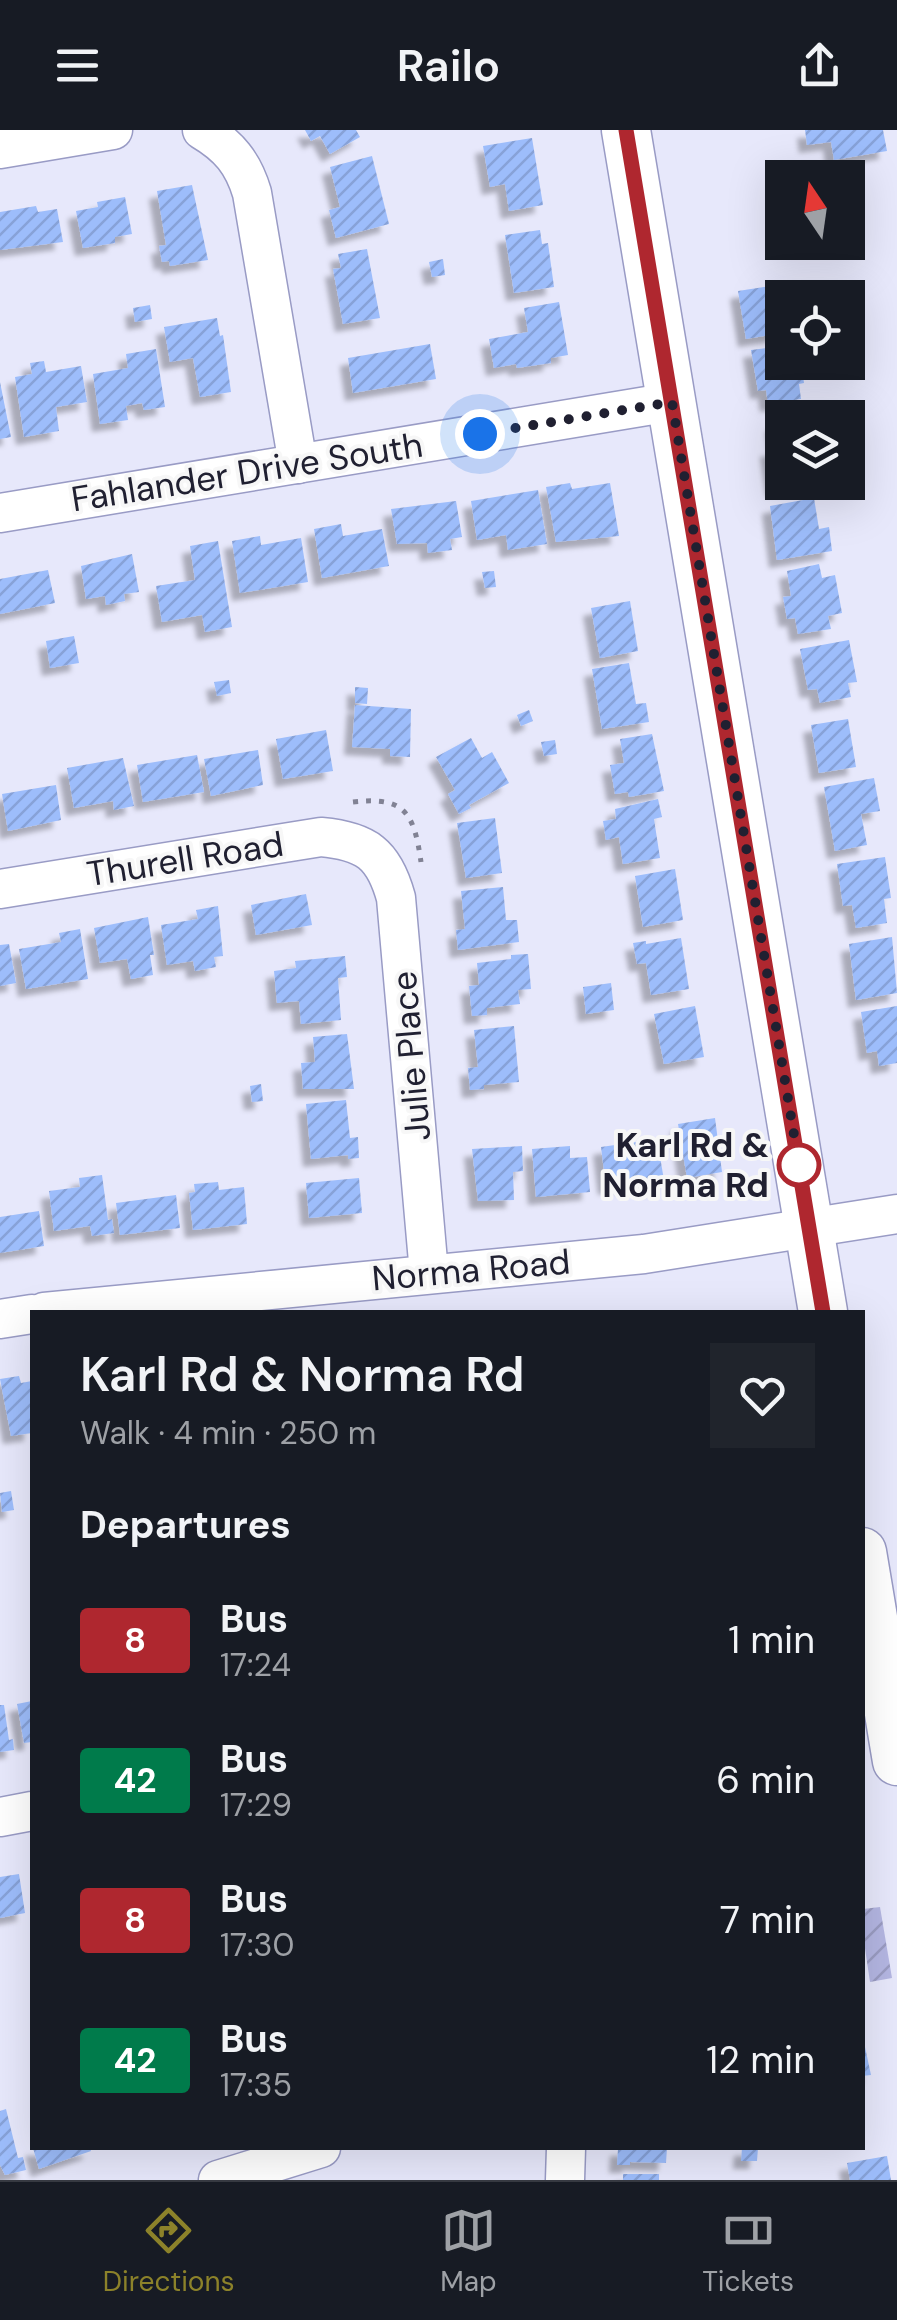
<!DOCTYPE html>
<meta charset="utf-8">
<style>
body{margin:0;font-family:"DM Sans",sans-serif;background:#20242c;color:#f1f3f6;height:100vh;display:flex;flex-direction:column;font-size:38px;white-space:nowrap}
*{box-sizing:border-box;margin:0}
p{font-size:32px;color:#9ea1a6}
.icon{flex:none;width:55px;height:55px;fill:none;stroke:currentColor;stroke-width:2;stroke-linecap:round;stroke-linejoin:round}
.map{position:relative;flex:1;overflow:hidden}
.details{position:absolute;left:30px;top:1180px;width:835px;height:840px;display:flex;flex-direction:column;background:#171b24;border-radius:0px;box-shadow:0 10px 40px #0002}
.details>*{flex:none}
.badge{padding:0 20px;border-radius:8px;font-size:35px;line-height:65px}
.needle{width:65px;rotate:347deg}
.fabs{position:absolute;left:765px;top:30px;display:grid;gap:20px}
.fabs a{display:grid;place-items:center;width:100px;height:100px;border-radius:0px;background:#171b24;box-shadow:0 10px 40px #0002;font-size:50px}
.you{position:absolute;width:50px;height:50px;margin:-25px;border:8px solid #fff;border-radius:50%;background:#1a73e8;box-shadow:0 0 0 15px #1a73e833}
.map>.badge{position:absolute;translate:-50% -50%;box-shadow:0 0 0 5px #fff}
h2{padding:0 50px;font-size:38px;line-height:90px}
.round{display:grid;place-items:center;flex:none;width:105px;height:105px;border-radius:0px;background:#20242c}
.overview{display:flex;align-items:center;justify-content:space-between;height:170px;padding:0 50px}
h1{font-size:48px;font-weight:600;line-height:75px}
ul{padding:0;list-style:none}
li{display:flex;align-items:center;gap:30px;height:140px;padding:0 50px}
li div{flex:1}
li b{display:block;font-size:38px}
li em{font-style:normal}
li .badge{min-width:110px;font-weight:700;text-align:center}
header{display:flex;justify-content:space-between;align-items:center;height:130px;padding:0 50px;background:#171b24;font-size:45px;font-weight:600}
.tabs{display:flex;justify-content:space-around;align-items:center;height:140px;border-top:2px solid #363941;background:#171b24;font-size:28px;color:#9ea1a6}
.tabs a{display:grid;justify-items:center;gap:5px}
.tabs .current{color:#8c822a}
.map>svg:first-child{display:block}
.garden{fill:url(#garden-furrows)}
.building{fill:url(#building-hatch);filter:url(#shadow)}
.lines{fill:none;stroke-linecap:round;stroke-linejoin:round}
.minor-casing{stroke:#999bc5;stroke-width:41}
.major-casing{stroke:#999bc5;stroke-width:51}
.path{stroke:#818294;stroke-width:5;stroke-dasharray:5 8;stroke-linecap:butt}
.minor{stroke:#fff;stroke-width:38}
.major{stroke:#fff;stroke-width:48}
.line-casing{stroke:#fff;stroke-width:22}
.line{stroke:#af272f;stroke-width:15}
.walk{stroke:#202031;stroke-width:10;stroke-dasharray:0 18}
.stop-dot{fill:#fff;stroke:#af272f;stroke-width:5}
.labels{text-anchor:middle;dominant-baseline:central;stroke-width:8;stroke-linejoin:round;paint-order:stroke}
.street-label{font-size:35px;fill:#202031;stroke:#f7f7f7}
.stop-label{font-size:35px;font-weight:bold;fill:#202031;stroke:#f7f7f7;text-anchor:end}
</style>
<header><svg class="icon" aria-label="menu" viewBox="0 0 24 24"><path d="M4 6h16M4 12h16M4 18h16"/></svg>Railo<svg class="icon" aria-label="share" viewBox="0 0 24 24"><path d="M12 15V3M7 8l5-5 5 5M5 13v7h14v-7"/></svg></header>
<div class="map">
<svg width="897" height="2050" viewBox="0 0 897 2050">
<defs>
<pattern id="garden-furrows" width="10" height="10" patternUnits="userSpaceOnUse" patternTransform="scale(2.5)"><rect width="10" height="10" fill="#b4b6e2"/><path d="M-1 1l2-2M0 10L10 0M9 11l2-2" fill="none" stroke="#9a9cc2"/></pattern>
<pattern id="building-hatch" width="6" height="6" patternUnits="userSpaceOnUse" patternTransform="scale(2.5)"><rect width="6" height="6" fill="#9dbdfb"/><path d="M-1 1l2-2M0 6l6-6M5 7l2-2" fill="none" stroke="#87a2d8"/></pattern>
<filter id="shadow"><feDropShadow dx="-8" dy="8" stdDeviation="2.5" flood-color="#0004"/></filter>
</defs>
<rect width="100%" height="100%" fill="#e7e8fb"/>
<path class="garden" d="M880,1777L892,1848L870,1852L863,1805V1779Z"/>
<g class="building">
<path d="M305,0H356L360,7L330,24L320,6L311,11Z"/>
<path d="M805,0H883L887,21L834,30L831,12L807,15Z"/>
<path d="M532,8L543,75L509,81L505,54L490,57L483,16Z"/>
<path d="M372,26L389,94L336,108L329,80L340,77L330,37Z"/>
<path d="M192,55L208,130L170,136L169,131L162,132L159,116L166,115L157,61Z"/>
<path d="M125,67L132,104L115,107V113L83,118L76,81L98,77L97,72Z"/>
<path d="M36,76L38,82L57,79L63,112L0,120V82Z"/>
<path d="M540,100L542,114L548,113L554,157L514,163L505,105Z"/>
<path d="M367,119L380,188L343,194L333,139L341,138L338,124Z"/>
<path d="M443,129L445,145L432,147L429,132Z"/>
<path d="M777,155L782,203L746,209L738,161Z"/>
<path d="M559,172L568,225L551,228V233L517,238L516,234L494,238L489,209L528,202L524,178Z"/>
<path d="M150,175L152,189L135,192L133,178Z"/>
<path d="M217,188L220,206L223,205L231,262L200,267L193,228L170,232L164,197Z"/>
<path d="M430,214L436,249L353,263L348,228Z"/>
<path d="M782,216V232H801L804,253L799,254L801,269L768,274L766,260L758,261L751,220Z"/>
<path d="M156,219L165,277L144,280L142,273L126,276L128,290L100,294L93,244L128,238L126,224Z"/>
<path d="M44,231L46,242L81,236L87,272L56,277L59,301L24,307L15,247L32,244L30,233Z"/>
<path d="M0,252L11,307L0,309Z"/>
<path d="M782,292V352L806,355L774,359L768,319L777,318L773,294Z"/>
<path d="M570,353L572,359L610,353L619,406L556,412L546,357Z"/>
<path d="M538,360L547,414L508,420L506,405L477,410L471,371Z"/>
<path d="M814,368L819,399L829,397L832,421L777,430L770,376Z"/>
<path d="M456,371L462,407L450,409L452,420L428,423L427,413L397,414L391,379Z"/>
<path d="M341,394L343,406L382,399L389,436L322,448L314,399Z"/>
<path d="M260,406L261,415L301,408L308,452L240,463L232,411Z"/>
<path d="M218,411L232,497L205,502L202,485L162,492L156,456L195,450L190,416Z"/>
<path d="M132,424L139,462L124,464L125,471L106,475L105,466L86,469L81,436Z"/>
<path d="M819,434L822,448L835,445L842,483L828,486L831,499L798,504L795,488L787,489L783,467L791,466L787,441Z"/>
<path d="M48,440L55,473L0,484V449Z"/>
<path d="M494,441L496,457L485,458L482,442Z"/>
<path d="M630,471L638,521L600,528L591,478Z"/>
<path d="M74,506L79,533L50,538L46,511Z"/>
<path d="M849,510L857,552L848,553L851,567L820,573L817,559L808,560L800,519Z"/>
<path d="M629,533L636,574L646,573L649,592L602,599L592,539Z"/>
<path d="M229,550L231,563L217,566L214,552Z"/>
<path d="M355,557L368,558L367,574L355,573Z"/>
<path d="M355,575L411,579L410,627L390,626V619L352,617Z"/>
<path d="M529,580L533,591L521,596L517,585Z"/>
<path d="M848,589L856,637L819,643L811,595Z"/>
<path d="M326,600L333,641L283,649L276,609Z"/>
<path d="M652,604L664,661L629,667L628,662L615,664L610,635L624,633L620,609Z"/>
<path d="M471,608L482,628L492,622L509,653L469,675L471,678L459,684L448,664L455,660L436,627Z"/>
<path d="M555,610L557,624L544,626L541,612Z"/>
<path d="M258,620L263,655L211,666L204,629Z"/>
<path d="M197,625L204,662L143,672L137,635Z"/>
<path d="M123,628L134,676L114,680L113,671L74,678L67,638Z"/>
<path d="M874,648L880,681L861,684L867,715L835,721L824,657Z"/>
<path d="M56,655L61,690L8,701L2,664Z"/>
<path d="M658,669L662,687L654,689L660,728L623,734L619,707L606,710L603,691L616,689L615,679Z"/>
<path d="M495,688L502,743L466,748L457,693Z"/>
<path d="M885,727L891,768L884,769L887,793L856,798L852,775L843,776L837,734Z"/>
<path d="M675,739L683,790L643,797L635,746Z"/>
<path d="M503,757L506,790H517L519,812L458,820L456,800L465,799L461,761Z"/>
<path d="M306,764L312,795L256,805L251,775Z"/>
<path d="M218,776L223,826L214,827L216,837L195,841L193,831L167,835L161,795L198,789L196,780Z"/>
<path d="M148,787L154,825H150L153,845L131,849L127,829L100,833L94,798Z"/>
<path d="M80,799L88,849L26,859L19,819L61,812L59,803Z"/>
<path d="M892,807L897,863L856,870L849,814Z"/>
<path d="M681,808L689,859L651,865L646,833L637,834L633,813L646,811V814Z"/>
<path d="M9,814L16,853L0,856V815Z"/>
<path d="M528,824L531,859L518,860L520,874L487,878V885L472,886L469,856L479,855L477,833L511,829V825Z"/>
<path d="M345,826L347,847L338,848L341,890L301,894L299,871L277,873L274,841L296,838L295,831Z"/>
<path d="M611,853L614,880L586,884L583,857Z"/>
<path d="M695,876L704,927L664,934L654,884Z"/>
<path d="M897,876V933L879,936L877,921L867,923L861,882Z"/>
<path d="M514,896L519,952L484,955V959L470,960L468,938L478,937L474,900Z"/>
<path d="M347,904L354,959H303L301,933L315,932L313,907Z"/>
<path d="M261,954L263,971L252,972L250,956Z"/>
<path d="M346,970L350,1008L358,1007L359,1028L348,1029V1025L311,1029L306,974Z"/>
<path d="M715,988L722,1042L687,1048L678,994Z"/>
<path d="M657,1009L665,1056L645,1058L644,1052L606,1057L601,1017Z"/>
<path d="M522,1016L523,1041L513,1042L514,1070L478,1071L472,1019Z"/>
<path d="M570,1016V1028L587,1027L590,1062L536,1067L532,1019Z"/>
<path d="M102,1045L108,1090L112,1089L114,1103L92,1106L90,1096L54,1101L49,1061L80,1057L79,1048Z"/>
<path d="M359,1048L362,1083L309,1088L306,1053Z"/>
<path d="M218,1052L219,1060L244,1057L247,1094L193,1100L189,1063L195,1062L194,1054Z"/>
<path d="M176,1065L180,1098L120,1105L116,1073Z"/>
<path d="M39,1081L44,1116L0,1123V1087Z"/>
<path d="M19,1246L21,1253L32,1251V1303L11,1306L0,1249Z"/>
<path d="M11,1361L14,1380L2,1382L0,1363Z"/>
<path d="M32,1571V1612L24,1613L17,1574Z"/>
<path d="M0,1575H4L9,1610L13,1609L14,1620L0,1622Z"/>
<path d="M19,1744L25,1783L0,1788V1747Z"/>
<path d="M862,1903L871,1945L862,1946Z"/>
<path d="M6,1979L18,2028L23,2027L26,2040L5,2045L0,2035V1981Z"/>
<path d="M33,2018H90L91,2021L39,2039Z"/>
<path d="M618,2018H667L666,2033L630,2032V2035H617Z"/>
<path d="M742,2018H758L757,2031H741Z"/>
<path d="M887,2026L891,2050H850L847,2033Z"/>
<rect x="623" y="2044" width="36" height="6"/>
</g>
<g class="lines">
<g class="minor-casing">
<g id="minor">
<path d="M202,0C229,16 243,33 252,63L298,334"/>
<path d="M0,19L113,0"/>
<path d="M0,383L671,272"/>
<path d="M0,759L321,707C366,711 384,724 396,768L429,1143"/>
<path d="M44,1182L644,1124L897,1084"/>
<path d="M0,1189L32,1184"/>
<path d="M0,1687L32,1681"/>
<path d="M218,2050L321,2018"/>
<path d="M565,2050L566,2018"/>
</g>
</g>
<g class="major-casing">
<g id="major">
<path d="M626,0L823,1182"/>
<path d="M862,1422L897,1631"/>
</g>
</g>
<path class="path" d="M353,672C405,666 414,683 421,732"/>
<use href="#minor" class="minor"/>
<use href="#major" class="major"/>
</g>
<g class="lines">
<g class="line-casing">
<path id="line" d="M626,0L823,1182"/>
</g>
<use href="#line" class="line"/>
<path class="walk" d="M480,304L672,272L799,1035"/>
</g>
<circle class="stop-dot" cx="799" cy="1035" r="20"/>
<g class="labels">
<g class="street-label">
<text transform="translate(247 342) rotate(-9)">Fahlander Drive South</text>
<text transform="translate(185 729) rotate(-9)">Thurell Road</text>
<text transform="translate(411 926) rotate(-95)">Julie Place</text>
<text transform="translate(471 1140) rotate(-5)">Norma Road</text>
</g>
<g class="stop-label">
<text x="769" y="1015">Karl Rd &amp;<tspan x="769" dy="40">Norma Rd</tspan></text>
</g>
</g>
</svg>
<div class="fabs">
<a><svg class="needle" viewBox="-14 -14 28 28"><path d="M0-13l5 13h-10z" fill="#e53935"/><path d="M0 13l5-13h-10z" fill="#9ea1a6"/></svg></a>
<a><svg class="icon" aria-label="locate" viewBox="0 0 24 24"><circle cx="12" cy="12" r="6"/><path d="M12 2v4M12 18v4M2 12h4M18 12h4"/></svg></a>
<a><svg class="icon" aria-label="layers" viewBox="0 0 24 24"><path d="M12 4l9 5-9 5-9-5zM3 14l9 5 9-5"/></svg></a>
</div>
<div class="you" style="left:480px;top:304px"></div>
<section class="details">
<div class="overview"><div><h1>Karl Rd &amp; Norma Rd</h1><p>Walk · 4 min · 250 m</p></div><a class="round"><svg class="icon" aria-label="heart" viewBox="0 0 24 24"><path d="M12 20l-8-8c-3-5 5-10 8-4 3-6 11-1 8 4z"/></svg></a></div>
<h2>Departures</h2>
<ul>
<li><span class="badge" style="background:#af272f;color:#fff">8</span><div><b>Bus</b><p>17:24</p></div><em>1 min</em></li>
<li><span class="badge" style="background:#007b4b;color:#fff">42</span><div><b>Bus</b><p>17:29</p></div><em>6 min</em></li>
<li><span class="badge" style="background:#af272f;color:#fff">8</span><div><b>Bus</b><p>17:30</p></div><em>7 min</em></li>
<li><span class="badge" style="background:#007b4b;color:#fff">42</span><div><b>Bus</b><p>17:35</p></div><em>12 min</em></li>
</ul>
</section>
</div>
<nav class="tabs">
<a class="current"><svg class="icon" aria-label="directions" viewBox="0 0 24 24"><path d="M12 3l9 9-9 9-9-9zM9 14v-3h6M13 9l2 2-2 2"/></svg>Directions</a>
<a><svg class="icon" aria-label="map" viewBox="0 0 24 24"><path d="M3 6l6-2 6 2 6-2v14l-6 2-6-2-6 2zM9 4v14M15 6v14"/></svg>Map</a>
<a><svg class="icon" aria-label="tickets" viewBox="0 0 24 24"><path d="M3 7h18v10H3zM15 7v10"/></svg>Tickets</a>
</nav>
